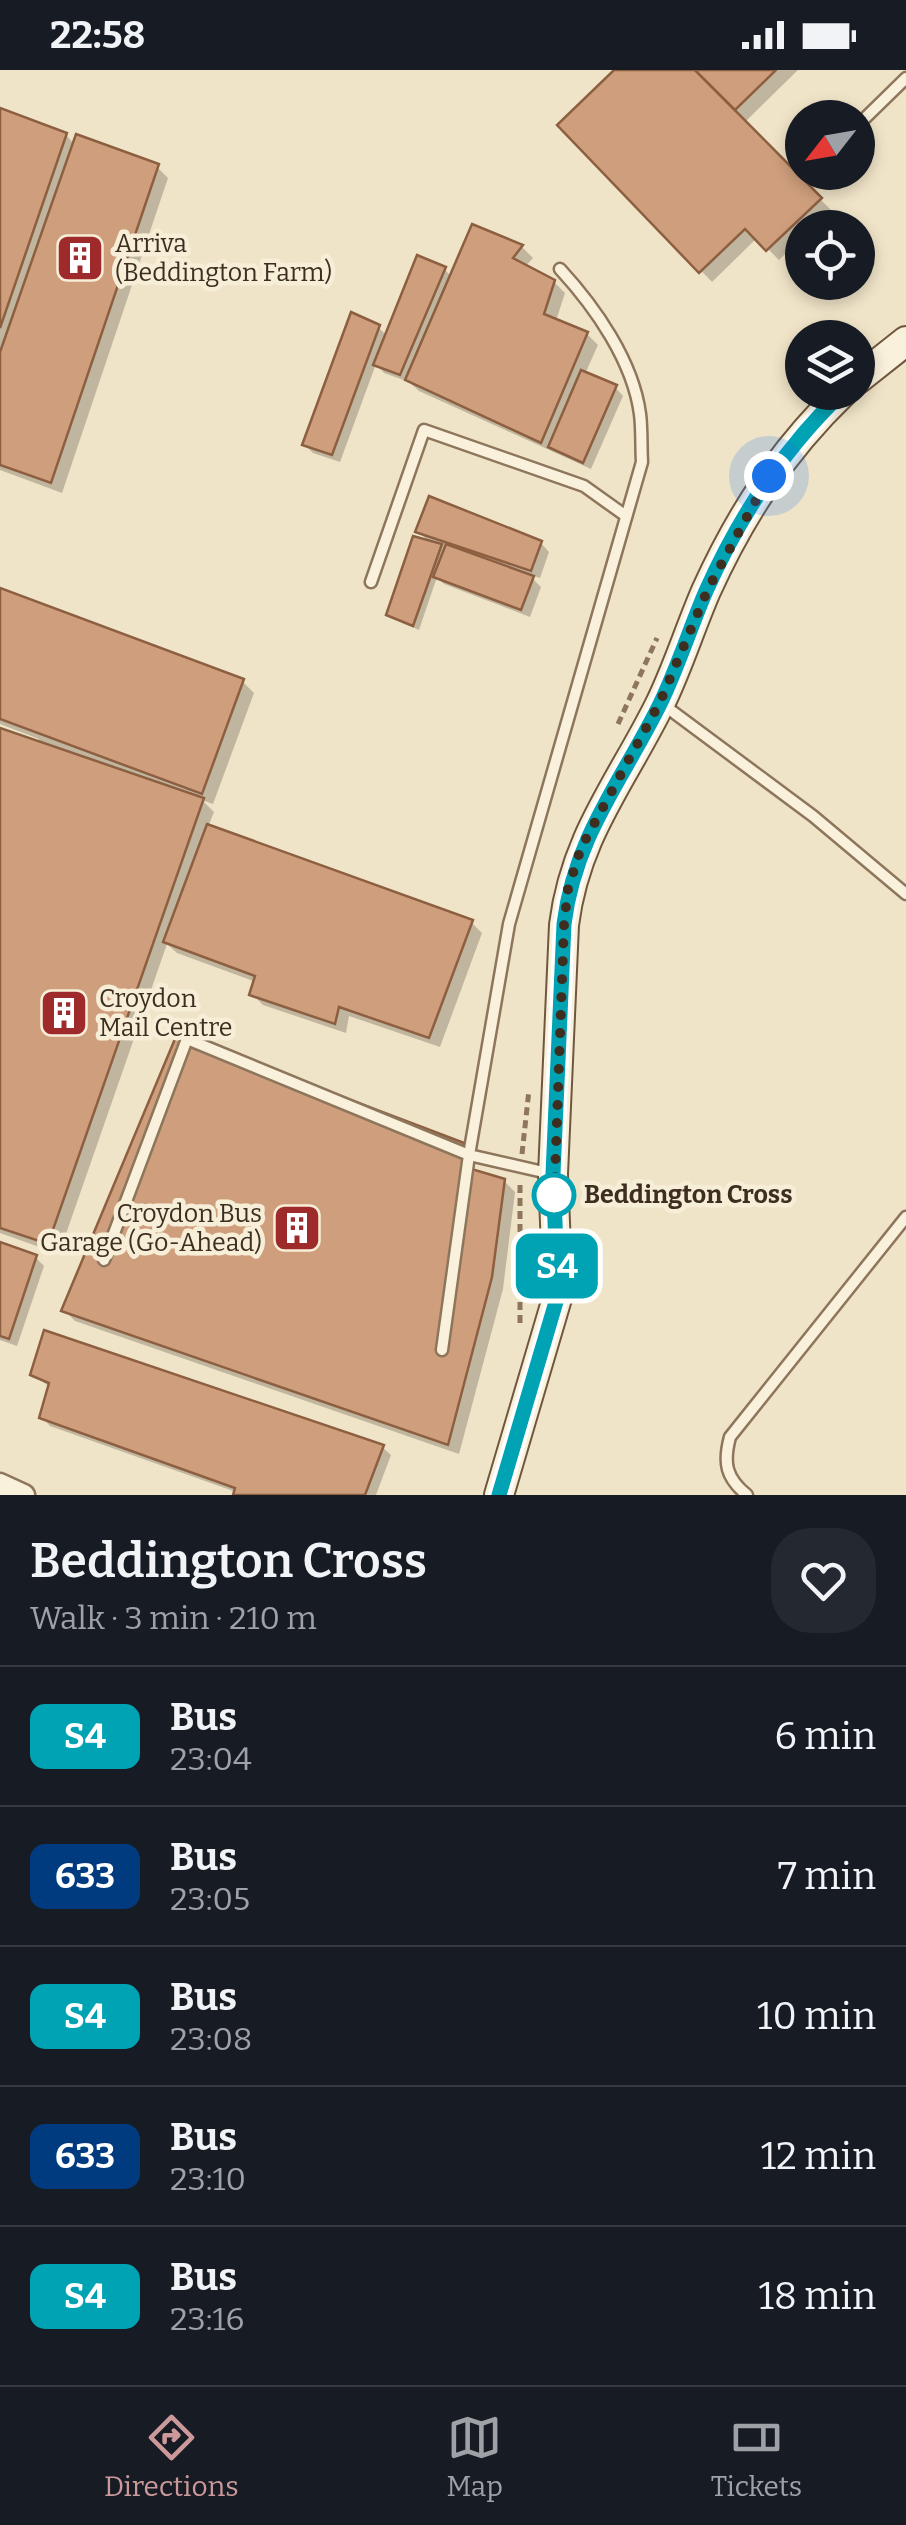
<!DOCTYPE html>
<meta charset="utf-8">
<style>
body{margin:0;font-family:Bitter,serif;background:#242831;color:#f1f3f6;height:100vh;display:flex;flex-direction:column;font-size:38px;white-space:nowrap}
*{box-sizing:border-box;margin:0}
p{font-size:32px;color:#9ea1a6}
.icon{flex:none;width:55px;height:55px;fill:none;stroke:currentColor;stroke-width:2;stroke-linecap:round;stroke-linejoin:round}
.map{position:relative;height:1425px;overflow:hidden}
.sheet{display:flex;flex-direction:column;background:#171b24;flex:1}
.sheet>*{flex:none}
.badge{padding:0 20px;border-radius:15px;font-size:35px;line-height:65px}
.needle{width:65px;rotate:239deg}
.fabs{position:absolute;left:785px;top:30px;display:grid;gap:20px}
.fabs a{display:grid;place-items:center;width:90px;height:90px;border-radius:50%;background:#171b24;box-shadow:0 5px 15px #0003;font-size:50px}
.you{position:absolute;width:50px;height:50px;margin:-25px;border:8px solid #fff;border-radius:50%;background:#1a73e8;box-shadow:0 0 0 15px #1a73e833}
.map>.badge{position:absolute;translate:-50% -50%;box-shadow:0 0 0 5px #fff}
.round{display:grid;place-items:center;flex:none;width:105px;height:105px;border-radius:40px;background:#242831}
.summary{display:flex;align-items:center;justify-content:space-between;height:170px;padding:0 30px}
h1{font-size:48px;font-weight:600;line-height:75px}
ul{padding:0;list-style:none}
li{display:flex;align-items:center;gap:30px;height:140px;padding:0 30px;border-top:2px solid #363941}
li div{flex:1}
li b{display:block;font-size:38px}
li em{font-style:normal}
li .badge{min-width:110px;font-weight:700;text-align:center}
.status{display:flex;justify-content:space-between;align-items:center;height:70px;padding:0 50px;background:#171b24;direction:ltr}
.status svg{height:28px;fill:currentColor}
.dock{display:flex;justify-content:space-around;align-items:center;height:140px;border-top:2px solid #363941;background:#171b24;font-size:28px;color:#9ea1a6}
.dock a{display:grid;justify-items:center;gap:5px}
.dock .on{color:#cc999b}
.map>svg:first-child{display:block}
.shadow{fill:#0003}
.building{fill:#cf9f7d;stroke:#8d5f41;stroke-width:2.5}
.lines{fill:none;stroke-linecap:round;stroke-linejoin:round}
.service-casing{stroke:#8d765c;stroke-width:15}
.minor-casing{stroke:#8d765c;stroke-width:25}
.secondary-casing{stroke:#6f573f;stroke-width:32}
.path{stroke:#8d765c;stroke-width:5;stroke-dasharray:8 5;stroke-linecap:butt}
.service{stroke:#faf1dc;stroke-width:10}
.minor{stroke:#faf1dc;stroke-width:20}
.secondary{stroke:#faf1dc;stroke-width:28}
.line-casing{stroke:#fff;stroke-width:22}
.line{stroke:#00a3b4;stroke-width:15}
.walk{stroke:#3d2e20;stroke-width:10;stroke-dasharray:0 18}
.stop-dot{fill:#fff;stroke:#00a3b4;stroke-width:5}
.labels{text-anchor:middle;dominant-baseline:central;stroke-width:9;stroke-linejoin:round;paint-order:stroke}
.poi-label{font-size:25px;fill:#3d2e20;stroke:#f7eed8;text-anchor:start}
.stop-label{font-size:25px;font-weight:bold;fill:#3d2e20;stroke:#f7eed8;text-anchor:start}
</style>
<div class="status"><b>22:58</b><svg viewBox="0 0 49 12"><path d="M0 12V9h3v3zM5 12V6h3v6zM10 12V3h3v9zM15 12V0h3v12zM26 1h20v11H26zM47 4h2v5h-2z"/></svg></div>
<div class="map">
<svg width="906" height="1425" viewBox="0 0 906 1425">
<rect width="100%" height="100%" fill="#f0e4c8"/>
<g class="shadow">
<path d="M618,0H798L744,53L831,140L813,158H802V167L779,190L757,168L712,212L560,55Z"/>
<path d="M0,40L66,65L75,75L157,97L168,108L62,423L0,400Z"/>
<path d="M473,157L522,177L533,188L525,197L554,212L565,223L556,251L587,264L598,275L585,304L615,317L623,326L591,399L419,321L409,312L384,303L376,294L340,392L313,383L305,375L378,257L387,266L444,199L452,207Z"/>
<path d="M418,461L541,473L549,482L540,508L528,504L541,517L530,547L444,514L437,507L419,560L394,549L388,544L430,473Z"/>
<path d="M0,521L243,612L254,623L213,734L202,730L214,742L208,757L471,852L482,863L440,977L349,946L346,963L263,935L252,924L256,912L177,883L167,874L59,1184L0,1163V660L38,673L39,669L0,654Z"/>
<path d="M178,967L463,1075L474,1086L469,1093L473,1102L504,1111L515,1122L503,1219L459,1384L75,1251L64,1240Z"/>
<path d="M0,1174L36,1188L44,1196L17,1276L0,1270Z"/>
<path d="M33,1305L382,1377L391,1385L376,1425H236V1422L50,1356L42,1347L50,1317Z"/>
</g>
<g class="building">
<path d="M614,0H695L822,128L766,181L745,159L699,203L557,55Z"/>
<path d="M695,0H776L735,40Z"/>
<path d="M0,38L67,63L0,258Z"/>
<path d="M76,64L159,94L51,413L0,395V282Z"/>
<path d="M472,154L523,175L513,188L555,210L544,244L588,262L541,373L405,310Z"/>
<path d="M417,185L446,197L400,305L373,295Z"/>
<path d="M351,242L380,255L332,385L302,375Z"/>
<path d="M581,300L617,315L583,393L548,377Z"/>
<path d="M429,426L542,471L531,501L415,462Z"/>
<path d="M413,466L442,474L413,556L386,545Z"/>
<path d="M446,474L534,506L521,540L433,507Z"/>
<path d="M0,518L244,609L202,724L0,649Z"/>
<path d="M0,658L204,728L48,1174L0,1158Z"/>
<path d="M207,754L473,850L429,968L339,937L335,954L249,925L255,906L163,872Z"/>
<path d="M177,964L464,1073L459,1081L468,1098L505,1109L492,1207L448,1375L61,1241Z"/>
<path d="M0,1172L37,1185L9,1269L0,1266Z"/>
<path d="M44,1260L384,1375L365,1425H233L235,1418L39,1348L49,1313L30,1305Z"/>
</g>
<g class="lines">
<g class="service-casing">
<g id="service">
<path d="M858,55L906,8"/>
<path d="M371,512L424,360L584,416L626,446"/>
<path d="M661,633L813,746L906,824"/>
<path d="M552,1104L469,1085L509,854L642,392C641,376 642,359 640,344C633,291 595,237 560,199"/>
<path d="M104,1190L187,969L469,1085L442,1280"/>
<path d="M747,1425C726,1408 723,1393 730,1367L906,1147"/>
</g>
</g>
<g class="minor-casing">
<path id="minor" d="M0,1414L24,1425"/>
</g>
<g class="secondary-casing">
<g id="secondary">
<path d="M858,309L906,271"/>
<path d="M499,1425L558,1225L553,1104L564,855C575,766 622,711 660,634C678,597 690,558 706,521C741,444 782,381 843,322"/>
</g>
</g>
<g class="path">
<path d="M618,654L657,568"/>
<path d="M522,1084L529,1020"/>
<path d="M520,1253V1114"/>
</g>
<use href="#service" class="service"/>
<use href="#minor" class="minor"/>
<use href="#secondary" class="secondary"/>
</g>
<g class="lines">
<g class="line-casing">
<path id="line" d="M499,1425L558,1225L553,1104L564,854C575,766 622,711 660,634C678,597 690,558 706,521C740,445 783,379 843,322"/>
</g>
<use href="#line" class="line"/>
<path class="walk" d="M554,1125V1134L564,854L568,819L581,778L660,632L708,519L769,406"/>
</g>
<defs>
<g id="building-square" transform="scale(2.5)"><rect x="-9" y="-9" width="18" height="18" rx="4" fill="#9e2a2b" stroke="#f7eed8"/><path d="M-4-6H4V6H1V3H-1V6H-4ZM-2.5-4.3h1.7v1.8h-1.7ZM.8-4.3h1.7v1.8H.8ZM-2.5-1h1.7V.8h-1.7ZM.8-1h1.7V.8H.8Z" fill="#fff"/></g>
</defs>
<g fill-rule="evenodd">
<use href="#building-square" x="80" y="188"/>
<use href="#building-square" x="64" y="943"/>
<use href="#building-square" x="297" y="1158"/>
</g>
<circle class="stop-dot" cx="554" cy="1125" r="20"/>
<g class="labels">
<g class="poi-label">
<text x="115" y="174">Arriva<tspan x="115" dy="29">(Beddington Farm)</tspan></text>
<text x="99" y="929">Croydon<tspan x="99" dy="29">Mail Centre</tspan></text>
<text x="262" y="1144" text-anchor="end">Croydon Bus<tspan x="262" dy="29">Garage (Go-Ahead)</tspan></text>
</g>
<g class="stop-label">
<text x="584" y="1125">Beddington Cross</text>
</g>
</g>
</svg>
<div class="fabs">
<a><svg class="needle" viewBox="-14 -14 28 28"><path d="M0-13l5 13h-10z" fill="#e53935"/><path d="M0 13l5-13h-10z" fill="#9ea1a6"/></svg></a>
<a><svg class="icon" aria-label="locate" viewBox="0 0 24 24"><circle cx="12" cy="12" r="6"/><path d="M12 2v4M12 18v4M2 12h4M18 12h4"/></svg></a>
<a><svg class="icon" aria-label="layers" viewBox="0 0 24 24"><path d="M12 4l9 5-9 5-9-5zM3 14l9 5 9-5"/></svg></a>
</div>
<div class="you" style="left:769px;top:406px"></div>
<b class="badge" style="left:557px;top:1196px;background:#00a3b4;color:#fff">S4</b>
</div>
<section class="sheet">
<div class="summary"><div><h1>Beddington Cross</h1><p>Walk · 3 min · 210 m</p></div><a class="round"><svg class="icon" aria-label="heart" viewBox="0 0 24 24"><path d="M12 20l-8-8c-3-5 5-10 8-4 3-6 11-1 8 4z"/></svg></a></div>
<ul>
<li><span class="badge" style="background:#00a3b4;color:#fff">S4</span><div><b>Bus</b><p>23:04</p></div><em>6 min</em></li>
<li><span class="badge" style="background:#003b80;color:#fff">633</span><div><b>Bus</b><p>23:05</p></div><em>7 min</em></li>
<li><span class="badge" style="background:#00a3b4;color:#fff">S4</span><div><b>Bus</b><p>23:08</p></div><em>10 min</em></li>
<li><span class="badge" style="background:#003b80;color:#fff">633</span><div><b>Bus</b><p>23:10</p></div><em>12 min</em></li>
<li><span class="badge" style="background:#00a3b4;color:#fff">S4</span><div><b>Bus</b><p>23:16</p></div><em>18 min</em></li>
</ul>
</section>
<nav class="dock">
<a class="on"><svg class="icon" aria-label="directions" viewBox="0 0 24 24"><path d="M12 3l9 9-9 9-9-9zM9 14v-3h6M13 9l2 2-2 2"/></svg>Directions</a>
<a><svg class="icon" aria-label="map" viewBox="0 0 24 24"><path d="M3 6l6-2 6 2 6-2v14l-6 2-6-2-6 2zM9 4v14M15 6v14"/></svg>Map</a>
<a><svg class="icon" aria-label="tickets" viewBox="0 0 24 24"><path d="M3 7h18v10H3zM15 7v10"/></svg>Tickets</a>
</nav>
